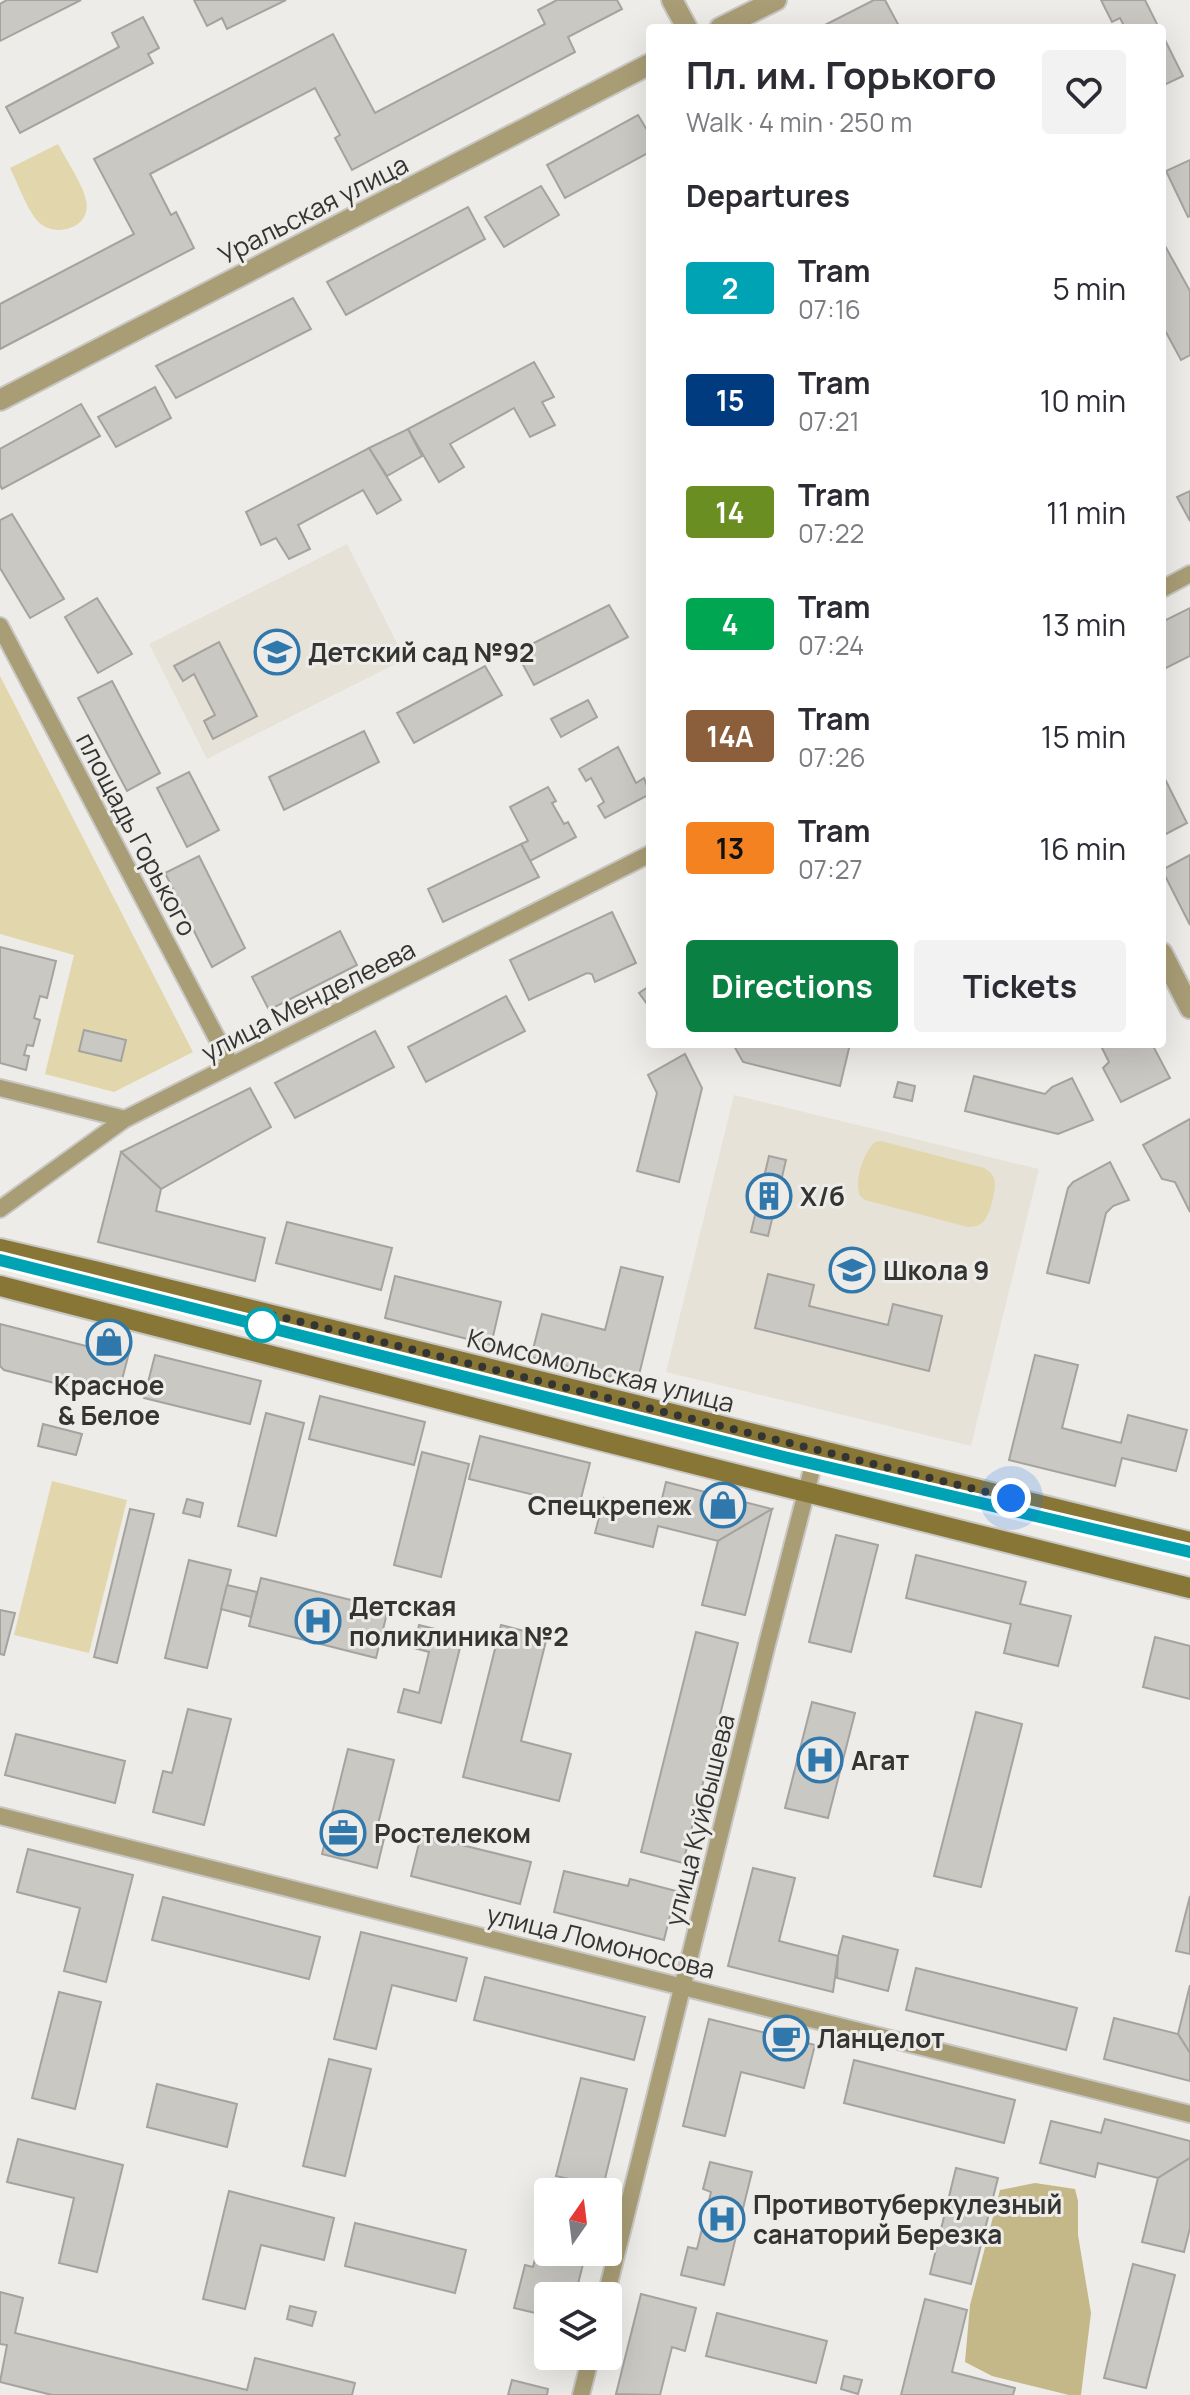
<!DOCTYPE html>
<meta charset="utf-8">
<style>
body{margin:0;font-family:Manrope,sans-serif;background:#f2f2f3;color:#2b2b33;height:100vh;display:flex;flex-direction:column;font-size:30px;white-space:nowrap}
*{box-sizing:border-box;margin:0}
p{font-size:26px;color:#7c7c81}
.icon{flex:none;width:44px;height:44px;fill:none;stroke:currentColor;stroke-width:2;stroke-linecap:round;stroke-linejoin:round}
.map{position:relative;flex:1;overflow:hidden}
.details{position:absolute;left:646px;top:24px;width:520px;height:1024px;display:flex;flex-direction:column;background:#fff;border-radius:8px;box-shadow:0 8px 32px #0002}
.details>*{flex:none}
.badge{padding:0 16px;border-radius:6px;font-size:28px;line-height:52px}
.needle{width:52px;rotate:14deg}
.fabs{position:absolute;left:534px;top:2178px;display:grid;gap:16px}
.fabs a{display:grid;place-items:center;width:88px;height:88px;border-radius:8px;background:#fff;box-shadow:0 8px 32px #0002;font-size:40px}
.you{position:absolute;width:40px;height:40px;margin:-20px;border:6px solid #fff;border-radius:50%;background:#1a73e8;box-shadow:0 0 0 12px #1a73e833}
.map>.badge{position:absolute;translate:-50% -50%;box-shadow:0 0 0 4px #fff}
h2{padding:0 40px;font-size:30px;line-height:72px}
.round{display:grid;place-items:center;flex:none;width:84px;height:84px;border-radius:8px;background:#f2f2f3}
.overview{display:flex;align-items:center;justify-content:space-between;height:136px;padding:0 40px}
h1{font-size:38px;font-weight:700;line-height:60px}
.cta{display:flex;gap:16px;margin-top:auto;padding:16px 40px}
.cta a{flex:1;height:92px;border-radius:8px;background:#0b8043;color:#fff;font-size:32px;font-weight:700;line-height:92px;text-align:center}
.cta a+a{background:#f2f2f3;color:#2b2b33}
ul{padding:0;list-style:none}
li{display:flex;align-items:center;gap:24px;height:112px;padding:0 40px}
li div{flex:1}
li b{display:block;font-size:30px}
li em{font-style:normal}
li .badge{min-width:88px;font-weight:700;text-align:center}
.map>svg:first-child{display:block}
.built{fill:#e6e2d7}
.green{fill:#e2d6ac}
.forest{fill:#c5b888}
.building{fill:#c9c8c3;stroke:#a4a39f;stroke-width:2}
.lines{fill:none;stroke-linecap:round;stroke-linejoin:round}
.minor-casing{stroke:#c8c7c4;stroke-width:20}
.tertiary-casing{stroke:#c8c7c4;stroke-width:24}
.secondary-casing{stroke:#c8c7c4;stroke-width:24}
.minor{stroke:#a89d75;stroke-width:16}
.tertiary{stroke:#a89d75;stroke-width:20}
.secondary{stroke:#877636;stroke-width:20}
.tram{stroke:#4a4a47;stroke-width:2}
.line-casing{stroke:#fff;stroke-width:18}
.line{stroke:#00a3b4;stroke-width:12}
.walk{stroke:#343432;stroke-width:8;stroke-dasharray:0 14.4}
.stop-dot{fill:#fff;stroke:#00a3b4;stroke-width:4}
.labels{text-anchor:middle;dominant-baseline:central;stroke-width:6;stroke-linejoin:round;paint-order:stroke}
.street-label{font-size:26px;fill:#343432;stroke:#edece8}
.poi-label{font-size:26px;font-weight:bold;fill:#343432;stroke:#edece8;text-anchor:start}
</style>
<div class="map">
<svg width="1190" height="2395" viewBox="0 0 1190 2395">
<rect width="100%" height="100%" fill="#edece8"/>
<g class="built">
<path d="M347,544L405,659L207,759L149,644Z"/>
<path d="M734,1095L1039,1169L971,1446L666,1372Z"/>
</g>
<g class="green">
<path d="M58,144C66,160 83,184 86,200C93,230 50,240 35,218C25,204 18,184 10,168Z"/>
<path d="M0,676L193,1052L114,1092L45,1074L74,955L0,934Z"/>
<path d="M881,1141L984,1168C988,1171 992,1173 994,1178C997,1187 991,1210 986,1218C982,1225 976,1227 968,1227L865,1200L860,1196C854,1180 863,1154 875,1142Z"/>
<path d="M52,1481L127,1500L89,1653L14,1635Z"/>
</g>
<path class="forest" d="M1035,2183L1075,2189L1078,2201V2235L1091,2313L1081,2395H1069L992,2376L965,2362L970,2305L1000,2190Z"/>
<g class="building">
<path d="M7,0H81L0,41V4Z"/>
<path d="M194,0H286L227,29L222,18L207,26Z"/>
<path d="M557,0H617L622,9L568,37L575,52L352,170L335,138L340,135L315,88L150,174L171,215L176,212L194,248L0,349V304L134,234L94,159L333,34L375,113L545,24L538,10Z"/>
<path d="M874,0H885L900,28H819Z"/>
<path d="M1101,0H1145L1159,28H1125L1120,18L1112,22Z"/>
<path d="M143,17L159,48L148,54L153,63L20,133L6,107L119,47L112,33Z"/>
<path d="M1162,34L1183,76L1162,86Z"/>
<path d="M638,115L650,135V152L565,198L547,165Z"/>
<path d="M1190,160V216L1188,217L1166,171Z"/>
<path d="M541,186L559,215L504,247L485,217Z"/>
<path d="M468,207L485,239L346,315L327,282Z"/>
<path d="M1164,244L1190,291V355L1181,360L1162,325V246Z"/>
<path d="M293,298L311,329L176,398L156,366Z"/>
<path d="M534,362L554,397L542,402L555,425L530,437L514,408L450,444L464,467L439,482L408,429Z"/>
<path d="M155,387L171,418L116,447L98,417Z"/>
<path d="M81,404L100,436L2,489L0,485V449Z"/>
<path d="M408,429L422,456L387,476L369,448Z"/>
<path d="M369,448L401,500L377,514L363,490L298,525L310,549L289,559L276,538L261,545L246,512Z"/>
<path d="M1190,491V521L1177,497Z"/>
<path d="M12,514L64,599L30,618L0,568V520Z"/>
<path d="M97,598L132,654L98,673L65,617Z"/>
<path d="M609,605L628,637L534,685L516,652Z"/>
<path d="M1190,608V656L1162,670V619L1164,621Z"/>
<path d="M219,642L257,716L213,739L204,721L215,715L194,674L183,681L174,666Z"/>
<path d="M485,666L502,695L414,743L397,713Z"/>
<path d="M112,681L160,773L127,791L78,698Z"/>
<path d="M588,700L597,717L561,737L551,719Z"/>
<path d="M364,731L379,762L284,810L269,777Z"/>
<path d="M618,747L636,783L644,778L650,794L605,818L598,806L604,802L591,778L586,781L579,769Z"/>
<path d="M189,772L219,830L187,847L157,788Z"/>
<path d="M1162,773L1187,823L1162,836Z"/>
<path d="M548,787L556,801L552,803L564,824L568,822L576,837L530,861L521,844L528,841L510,807Z"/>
<path d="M521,844L539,877L443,922L428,889Z"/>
<path d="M1190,855V925L1162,870Z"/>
<path d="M199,856L245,948L212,967L165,873Z"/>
<path d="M612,912L636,963L595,982L592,974L587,973L529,1000L510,960Z"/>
<path d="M340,931L357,965L269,1010L252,977Z"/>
<path d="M0,947L56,961L47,998L40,996L34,1018L40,1020L33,1046L27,1045L24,1055L29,1056L26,1070L0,1063Z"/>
<path d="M648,987L650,990V1001L647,1004L639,993Z"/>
<path d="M506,996L525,1031L426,1082L408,1047Z"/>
<path d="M84,1030L126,1040L121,1061L79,1051Z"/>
<path d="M375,1031L394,1067L295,1118L275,1083Z"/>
<path d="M733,1044H850L840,1086L743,1062Z"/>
<path d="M1100,1044H1152L1170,1078L1121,1102L1103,1068L1109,1062Z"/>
<path d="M685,1054L702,1088L679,1182L637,1171L657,1093L648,1075Z"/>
<path d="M974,1076L1045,1094L1052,1087L1072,1078L1093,1120L1058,1134L965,1111Z"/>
<path d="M898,1082L915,1086L912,1101L894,1097Z"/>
<path d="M250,1088L271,1127L161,1189L121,1152Z"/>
<path d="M1190,1119V1212L1175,1182L1162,1179L1143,1145Z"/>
<path d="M121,1152L161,1189L156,1211L265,1238L255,1281L98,1242Z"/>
<path d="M769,1156L786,1160L768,1236L751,1232Z"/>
<path d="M1110,1162L1129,1200L1113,1206L1106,1213L1089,1283L1047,1273L1068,1188L1073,1182Z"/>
<path d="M287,1222L392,1248L381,1290L276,1263Z"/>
<path d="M621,1267L663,1277L637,1383L531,1357L542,1314L605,1330Z"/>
<path d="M768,1274L814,1285L809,1306L888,1325L893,1304L942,1316L929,1371L755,1328Z"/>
<path d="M395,1276L501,1302L491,1345L385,1318Z"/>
<path d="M0,1324L90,1347L92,1339L130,1349L119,1391L68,1379L66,1386L4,1370L0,1366Z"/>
<path d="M155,1355L261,1381L250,1424L144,1398Z"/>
<path d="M1035,1355L1078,1365L1062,1428L1121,1443L1128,1415L1187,1430L1176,1471L1122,1458L1115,1486L1009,1460Z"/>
<path d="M320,1396L425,1422L414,1465L309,1439Z"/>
<path d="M266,1413L304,1423L276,1536L238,1526Z"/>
<path d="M43,1424L82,1434L76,1455L38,1446Z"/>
<path d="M480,1436L590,1463L579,1506L469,1479Z"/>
<path d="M422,1452L469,1464L441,1577L394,1565Z"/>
<path d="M666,1482L772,1509L718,1541L658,1526L653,1547L595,1533L604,1498L659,1511Z"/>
<path d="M187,1499L203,1503L200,1517L183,1513Z"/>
<path d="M130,1509L154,1514L117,1663L94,1657Z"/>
<path d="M772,1509L745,1615L702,1605L718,1541Z"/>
<path d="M836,1535L878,1545L851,1652L809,1642Z"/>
<path d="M916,1555L1026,1582L1020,1604L1071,1616L1058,1666L1004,1653L1011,1624L906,1598Z"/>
<path d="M189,1560L231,1570L207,1668L165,1658Z"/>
<path d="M261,1578L388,1609L376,1658L249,1626Z"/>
<path d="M227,1585L257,1592L251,1617L221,1609Z"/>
<path d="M0,1610L15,1613L4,1655L0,1654Z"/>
<path d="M419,1625L463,1636L441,1723L398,1712L404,1689L419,1693L429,1652L414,1648Z"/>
<path d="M501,1625L547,1637L521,1741L571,1754L559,1801L463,1777Z"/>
<path d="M696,1632L738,1643L683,1863L641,1852Z"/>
<path d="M1155,1637L1190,1646V1699L1143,1687Z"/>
<path d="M812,1702L855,1713L828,1818L785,1808Z"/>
<path d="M188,1709L231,1719L204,1825L153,1812L163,1771L172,1773Z"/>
<path d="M976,1712L1022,1724L981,1887L934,1876Z"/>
<path d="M16,1734L125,1761L115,1803L5,1775Z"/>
<path d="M348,1749L394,1760L378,1824L387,1826L377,1868L322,1854Z"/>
<path d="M421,1835L531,1862L520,1904L411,1876Z"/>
<path d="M28,1849L133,1875L106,1982L64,1971L80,1908L17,1892Z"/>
<path d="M753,1868L795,1878L779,1941L838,1956L833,1992L728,1966Z"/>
<path d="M564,1871L628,1886L630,1879L676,1891L664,1940L554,1912Z"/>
<path d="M1190,1896V1954L1176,1951Z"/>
<path d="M163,1897L320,1937L309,1979L152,1940Z"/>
<path d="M361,1932L467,1958L456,2001L392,1985L376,2049L334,2039Z"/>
<path d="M843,1936L898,1950L888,1991L837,1978L838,1956Z"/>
<path d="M916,1968L1077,2008L1066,2050L906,2010Z"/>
<path d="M485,1977L645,2017L634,2060L474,2020Z"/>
<path d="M1190,1985V2053L1178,2034Z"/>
<path d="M59,1992L101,2002L75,2109L32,2098Z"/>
<path d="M1114,2018L1178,2034L1190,2053V2081L1104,2059Z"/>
<path d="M709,2019L815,2045L804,2088L741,2072L725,2136L683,2126Z"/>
<path d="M329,2059L371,2069L345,2176L303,2166Z"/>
<path d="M854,2060L1015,2100L1004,2143L844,2103Z"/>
<path d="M581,2078L627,2089L603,2187L556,2176Z"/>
<path d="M157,2084L237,2104L227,2147L147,2127Z"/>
<path d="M1105,2119L1190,2141V2158L1158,2178L1098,2163L1095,2177L1040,2163L1051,2121L1101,2133Z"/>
<path d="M18,2139L123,2165L97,2272L59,2263L74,2198L7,2182Z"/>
<path d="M1190,2158V2228L1184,2252L1142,2242L1158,2178Z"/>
<path d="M710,2162L752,2172L724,2285L681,2275L688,2247L697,2249L711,2192L703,2189Z"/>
<path d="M956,2168L998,2178L971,2284L930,2274Z"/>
<path d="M229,2191L334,2218L324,2260L261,2245L245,2309L203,2299Z"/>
<path d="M548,2208V2252H586L575,2296H548V2316L514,2308L525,2265L533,2267Z"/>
<path d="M355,2223L466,2250L455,2293L345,2266Z"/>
<path d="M1133,2264L1175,2275L1146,2388L1104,2378Z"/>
<path d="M0,2292L23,2298L15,2333L247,2390L255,2358L355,2383L352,2395H52L0,2382L7,2345L0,2344Z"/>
<path d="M641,2294L696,2308L685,2351L672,2347L660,2395L616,2394Z"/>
<path d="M925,2299L967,2310L952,2372L1015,2388L1013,2395H901Z"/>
<path d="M290,2306L316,2312L312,2326L287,2319Z"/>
<path d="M717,2313L827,2341L816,2383L706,2356Z"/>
<path d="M844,2376L862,2380L858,2394L841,2389Z"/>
<path d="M512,2380L548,2389L547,2395H508Z"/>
</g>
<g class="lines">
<g class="minor-casing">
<g id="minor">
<path d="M1162,589L1190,574"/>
<path d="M0,626L231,1065"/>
<path d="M0,1088L125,1119"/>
<path d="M0,1209L125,1119L650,854"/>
<path d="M0,1816L1190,2114"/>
<path d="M606,2296L767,1644L817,1450"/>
<path d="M581,2395L591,2356"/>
</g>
</g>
<g class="tertiary-casing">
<g id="tertiary">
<path d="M672,0L687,28"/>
<path d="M720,28L776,0"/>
<path d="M0,400L650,64"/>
<path d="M1162,953L1190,1008"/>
</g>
</g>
<g class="secondary-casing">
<g id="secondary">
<path d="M0,1249L94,1271L1190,1542"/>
<path d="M0,1286L607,1442L1190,1588"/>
</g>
</g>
<use href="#minor" class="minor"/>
<use href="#tertiary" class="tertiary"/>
<use href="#secondary" class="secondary"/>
<path class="tram" d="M0,1260L784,1457L1190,1552"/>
</g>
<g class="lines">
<g class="line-casing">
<path id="line" d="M0,1260L784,1457L1190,1552"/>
</g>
<use href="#line" class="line"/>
<path class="walk" d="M262,1325L273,1315L1011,1498"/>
</g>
<defs>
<g id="school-ring" transform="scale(2.3)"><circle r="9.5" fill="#edece8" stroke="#3077ab" stroke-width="1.5"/><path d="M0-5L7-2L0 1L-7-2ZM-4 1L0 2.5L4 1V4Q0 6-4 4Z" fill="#3077ab"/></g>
<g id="building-ring" transform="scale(2.3)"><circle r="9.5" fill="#edece8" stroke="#3077ab" stroke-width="1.5"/><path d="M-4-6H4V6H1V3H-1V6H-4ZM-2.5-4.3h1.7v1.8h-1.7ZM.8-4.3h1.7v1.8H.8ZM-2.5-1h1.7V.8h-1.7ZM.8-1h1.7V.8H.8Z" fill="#3077ab"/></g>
<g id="shop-ring" transform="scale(2.3)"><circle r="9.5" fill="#edece8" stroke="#3077ab" stroke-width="1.5"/><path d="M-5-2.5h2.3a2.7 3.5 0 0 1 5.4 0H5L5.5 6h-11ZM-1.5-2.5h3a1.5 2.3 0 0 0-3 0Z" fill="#3077ab"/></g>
<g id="hospital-ring" transform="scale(2.3)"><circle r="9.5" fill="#edece8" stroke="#3077ab" stroke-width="1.5"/><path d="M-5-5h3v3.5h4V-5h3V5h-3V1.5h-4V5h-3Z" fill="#3077ab"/></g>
<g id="office-ring" transform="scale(2.3)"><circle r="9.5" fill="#edece8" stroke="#3077ab" stroke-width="1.5"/><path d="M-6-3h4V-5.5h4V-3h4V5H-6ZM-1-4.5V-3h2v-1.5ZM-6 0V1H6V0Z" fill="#3077ab"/></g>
<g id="cafe-ring" transform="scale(2.3)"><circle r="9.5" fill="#edece8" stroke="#3077ab" stroke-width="1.5"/><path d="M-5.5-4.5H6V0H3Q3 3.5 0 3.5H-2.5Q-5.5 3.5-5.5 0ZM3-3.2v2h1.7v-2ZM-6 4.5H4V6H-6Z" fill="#3077ab"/></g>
</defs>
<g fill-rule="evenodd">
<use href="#school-ring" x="277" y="652"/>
<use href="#building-ring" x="769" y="1196"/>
<use href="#school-ring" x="852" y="1270"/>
<use href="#shop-ring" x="109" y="1342"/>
<use href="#shop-ring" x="723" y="1505"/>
<use href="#hospital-ring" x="318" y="1621"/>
<use href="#hospital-ring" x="820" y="1760"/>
<use href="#office-ring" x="343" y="1833"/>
<use href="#cafe-ring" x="786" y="2038"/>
<use href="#hospital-ring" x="722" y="2219"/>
</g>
<circle class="stop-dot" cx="262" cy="1325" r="16"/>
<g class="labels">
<g class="street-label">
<text transform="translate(313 209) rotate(-27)">Уральская улица</text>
<text transform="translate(137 834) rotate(62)">площадь Горького</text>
<text transform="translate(308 1000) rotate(-27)">улица Менделеева</text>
<text transform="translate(601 1370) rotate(14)">Комсомольская улица</text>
<text transform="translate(699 1820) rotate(-76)">улица Куйбышева</text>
<text transform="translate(601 1941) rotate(14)">улица Ломоносова</text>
</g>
<g class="poi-label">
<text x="308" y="652">Детский сад №92</text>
<text x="800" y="1196">Х/б</text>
<text x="883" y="1270">Школа 9</text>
<text x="109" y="1385" text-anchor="middle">Красное<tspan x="109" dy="30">&amp; Белое</tspan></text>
<text x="692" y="1505" text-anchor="end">Спецкрепеж</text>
<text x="349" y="1606">Детская<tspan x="349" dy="30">поликлиника №2</tspan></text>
<text x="851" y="1760">Агат</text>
<text x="374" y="1833">Ростелеком</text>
<text x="817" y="2038">Ланцелот</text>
<text x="753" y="2204">Противотуберкулезный<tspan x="753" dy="30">санаторий Березка</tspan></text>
</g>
</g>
</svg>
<div class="fabs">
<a><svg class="needle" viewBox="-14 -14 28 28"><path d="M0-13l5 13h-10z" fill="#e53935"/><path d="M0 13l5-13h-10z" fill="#7c7c81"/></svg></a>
<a><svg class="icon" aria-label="layers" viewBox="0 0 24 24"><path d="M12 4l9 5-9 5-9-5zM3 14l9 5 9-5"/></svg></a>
</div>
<div class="you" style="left:1011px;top:1498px"></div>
<section class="details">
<div class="overview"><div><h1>Пл. им. Горького</h1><p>Walk · 4 min · 250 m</p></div><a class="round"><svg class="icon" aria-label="heart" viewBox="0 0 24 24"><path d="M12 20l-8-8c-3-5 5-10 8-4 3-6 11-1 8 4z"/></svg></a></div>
<h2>Departures</h2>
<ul>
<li><span class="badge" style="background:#00a3b4;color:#fff">2</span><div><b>Tram</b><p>07:16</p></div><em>5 min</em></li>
<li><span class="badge" style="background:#003b80;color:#fff">15</span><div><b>Tram</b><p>07:21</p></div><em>10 min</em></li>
<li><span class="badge" style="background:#6b8e23;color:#fff">14</span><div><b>Tram</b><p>07:22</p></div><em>11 min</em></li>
<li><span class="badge" style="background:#00a651;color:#fff">4</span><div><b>Tram</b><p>07:24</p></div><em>13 min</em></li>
<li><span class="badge" style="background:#8b5e3c;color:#fff">14А</span><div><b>Tram</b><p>07:26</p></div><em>15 min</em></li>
<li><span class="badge" style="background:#f58220;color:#111">13</span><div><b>Tram</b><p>07:27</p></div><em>16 min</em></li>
</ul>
<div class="cta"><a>Directions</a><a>Tickets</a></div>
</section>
</div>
